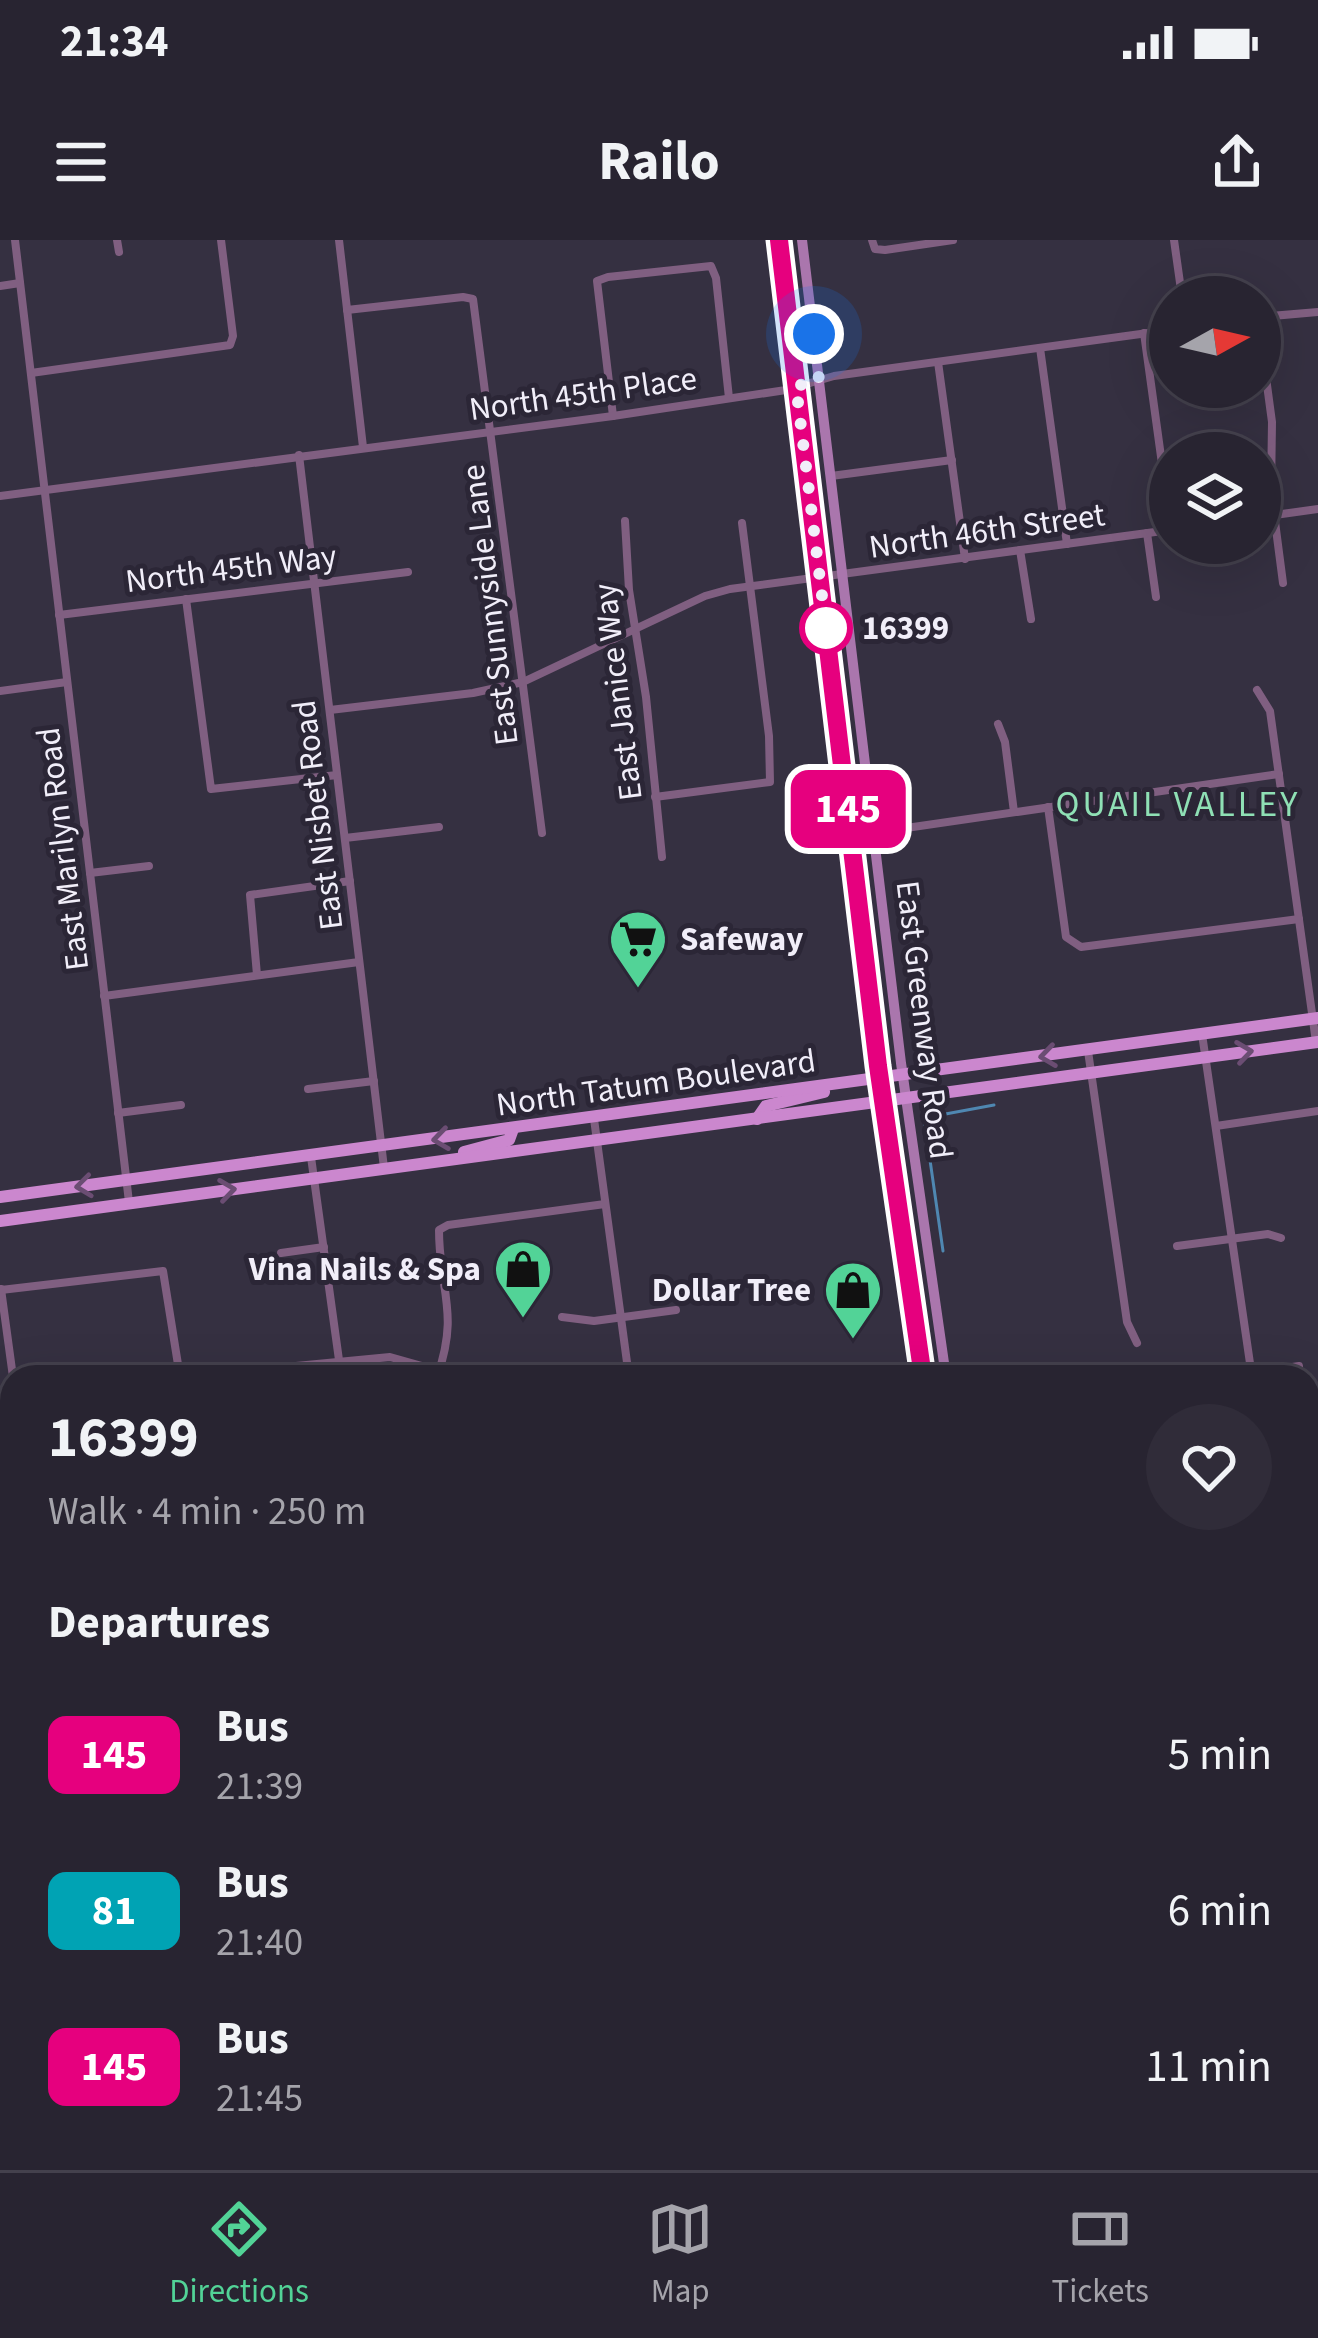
<!DOCTYPE html>
<meta charset="utf-8">
<style>
body{margin:0;font-family:"Source Sans 3",sans-serif;background:#302c39;color:#f1f3f6;height:100vh;display:flex;flex-direction:column;font-size:45px;white-space:nowrap}
*{box-sizing:border-box;margin:0}
p{font-size:39px;color:#a5a4ab}
.icon{flex:none;width:66px;height:66px;fill:none;stroke:currentColor;stroke-width:2;stroke-linecap:round;stroke-linejoin:round}
.map{position:relative;flex:1;overflow:hidden}
.drawer{position:absolute;left:0px;top:1125px;width:1320px;height:807px;display:flex;flex-direction:column;background:#282431;border-radius:36px 36px 0 0;box-shadow:0 12px 48px #0002,0 0 0 3px #44414d}
.drawer>*{flex:none}
.badge{padding:0 24px;border-radius:18px;font-size:42px;line-height:78px}
.needle{width:78px;rotate:82deg}
.tools{position:absolute;left:1149px;top:36px;display:grid;gap:24px}
.tools a{display:grid;place-items:center;width:132px;height:132px;border-radius:50%;background:#282431;box-shadow:0 12px 48px #0002,0 0 0 3px #44414d;font-size:60px}
.you{position:absolute;width:60px;height:60px;margin:-30px;border:9px solid #fff;border-radius:50%;background:#1a73e8;box-shadow:0 0 0 18px #1a73e833}
.map>.badge{position:absolute;translate:-50% -50%;box-shadow:0 0 0 6px #fff}
h2{padding:0 48px;font-size:45px;line-height:108px}
.round{display:grid;place-items:center;flex:none;width:126px;height:126px;border-radius:63px;background:#302c39}
.head{display:flex;align-items:center;justify-content:space-between;height:204px;padding:0 48px}
h1{font-size:57px;font-weight:700;line-height:90px}
ul{padding:0;list-style:none}
li{display:flex;align-items:center;gap:36px;height:156px;padding:0 48px}
li div{flex:1}
li b{display:block;font-size:45px}
li em{font-style:normal}
li .badge{min-width:132px;font-weight:700;text-align:center}
.status{display:flex;justify-content:space-between;align-items:center;height:84px;padding:0 60px;background:#282431;direction:ltr}
.status svg{height:33px;fill:currentColor}
header{display:flex;justify-content:space-between;align-items:center;height:156px;padding:0 48px;background:#282431;font-size:54px;font-weight:700}
.menu{display:flex;justify-content:space-around;align-items:center;height:168px;border-top:3px solid #44414d;background:#282431;font-size:33px;color:#a5a4ab}
.menu a{display:grid;justify-items:center;gap:6px}
.menu .active{color:#52d397}
.map>svg:first-child{display:block}
.green{fill:#743d55}
.lines{fill:none;stroke-linecap:round;stroke-linejoin:round}
.stream{stroke:#4f87b1;stroke-width:3}
.street{stroke:#805f81;stroke-width:8}
.secondary{stroke:#aa76ad;stroke-width:10}
.primary{stroke:#cb87ce;stroke-width:12}
.oneway{stroke:#6b4d73}
.line-casing{stroke:#fff;stroke-width:27}
.line{stroke:#e6007e;stroke-width:18}
.walk{stroke:#f1eef9;stroke-width:12;stroke-dasharray:0 21.6}
.stop-dot{fill:#fff;stroke:#e6007e;stroke-width:6}
.labels{text-anchor:middle;dominant-baseline:central;stroke-width:10;stroke-linejoin:round;paint-order:stroke}
.street-label{font-size:33px;fill:#f1eef9;stroke:#2b2636}
.stop-label{font-size:33px;font-weight:bold;fill:#f1eef9;stroke:#2b2636;text-anchor:start}
.poi-label{font-size:33px;font-weight:bold;fill:#f1eef9;stroke:#2b2636;text-anchor:end}
.neighbourhood-label{font-size:36px;letter-spacing:3px;fill:#8fe0b5;stroke:#2b2636}
</style>
<div class="status"><b>21:34</b><svg viewBox="0 0 49 12"><path d="M0 12V9h3v3zM5 12V6h3v6zM10 12V3h3v9zM15 12V0h3v12zM26 1h20v11H26zM47 4h2v5h-2z"/></svg></div>
<header><svg class="icon" aria-label="menu" viewBox="0 0 24 24"><path d="M4 6h16M4 12h16M4 18h16"/></svg>Railo<svg class="icon" aria-label="share" viewBox="0 0 24 24"><path d="M12 15V3M7 8l5-5 5 5M5 13v7h14v-7"/></svg></header>
<div class="map">
<svg width="1318" height="1930" viewBox="0 0 1318 1930">
<rect width="100%" height="100%" fill="#353041"/>
<path class="green" d="M0,1449H12V1525L0,1526Z"/>
<g class="lines">
<path class="stream" d="M943,1011L924,878L994,865"/>
<g class="street">
<path d="M15,0L129,962"/>
<path d="M117,0L119,12"/>
<path d="M339,0L363,207"/>
<path d="M872,0L875,9L885,10L953,0"/>
<path d="M1174,0L1182,57"/>
<path d="M0,46L20,43"/>
<path d="M347,70L463,57L473,59L542,593"/>
<path d="M1260,77L1318,72"/>
<path d="M1144,93L1170,282"/>
<path d="M1260,93L1272,182L1271,251L1283,343"/>
<path d="M1040,108L1067,304"/>
<path d="M938,122L965,319"/>
<path d="M31,133L230,105L233,96L221,0"/>
<path d="M613,176L597,41L608,37L711,26L716,38L729,158"/>
<path d="M299,215L384,928"/>
<path d="M831,236L952,220"/>
<path d="M0,256L613,176L786,150L834,136L1170,90"/>
<path d="M1260,277L1318,269"/>
<path d="M625,281L629,350L646,457L662,617"/>
<path d="M1147,293L1156,357"/>
<path d="M1020,310L1031,379"/>
<path d="M186,359L211,549L337,535"/>
<path d="M59,375L408,332"/>
<path d="M1257,450L1270,471L1316,802"/>
<path d="M0,451L67,442"/>
<path d="M330,470L473,453L523,442L705,356L730,349L1170,290"/>
<path d="M998,484L1005,502L1014,572"/>
<path d="M655,557L770,542L769,496L742,283"/>
<path d="M1048,567L1066,697L1081,707L1299,679"/>
<path d="M851,596L1279,534"/>
<path d="M345,598L439,587"/>
<path d="M90,633L149,626"/>
<path d="M257,735L250,655L350,641"/>
<path d="M104,756L359,722"/>
<path d="M1202,794L1252,1137"/>
<path d="M1088,811L1127,1082L1137,1103"/>
<path d="M308,849L374,841"/>
<path d="M118,873L181,865"/>
<path d="M594,879L629,1137"/>
<path d="M1216,886L1318,871"/>
<path d="M311,917L339,1120"/>
<path d="M1177,1006L1268,994L1281,998"/>
<path d="M281,1013L324,1007"/>
<path d="M1,1049L13,1137"/>
<path d="M1,1050L163,1031L180,1137"/>
<path d="M562,1077L594,1081L676,1070"/>
<path d="M296,1126L390,1117L461,1137"/>
<path d="M1252,1133L1299,1126"/>
<path d="M437,1137C460,1072 439,1051 439,990L448,985L605,964"/>
<path d="M0,1224L12,1223"/>
<path d="M1308,1249L1318,1247"/>
<path d="M1308,1357L1318,1355"/>
<path d="M0,1427L12,1426"/>
<path d="M1308,1502L1318,1501"/>
<path d="M1308,1637L1318,1638"/>
<path d="M583,1920L584,1930"/>
<path d="M702,1920L704,1930"/>
<path d="M832,1920L833,1930"/>
<path d="M1128,1920L1130,1930"/>
<path d="M1244,1920L1245,1930"/>
<path d="M966,1927L967,1930"/>
<path d="M351,1930V1920"/>
</g>
<g class="secondary">
<path d="M779,0L878,827L923,1137"/>
<path d="M802,0L901,823L946,1137"/>
<path d="M1308,1836L1318,1834"/>
<path d="M0,1910L3,1930"/>
<path d="M1034,1920L1035,1930"/>
<path d="M1057,1920L1058,1930"/>
<path d="M605,1930L681,1920"/>
</g>
<g class="primary">
<path d="M757,879L766,866L824,852"/>
<path d="M464,912L509,900L513,889"/>
<path d="M0,957L1318,778"/>
<path d="M0,981L1318,802"/>
</g>
</g>
<defs><path id="oneway-chevron" d="M-2-3.5L2.5 0L-2 3.5" fill="none" stroke-width="1.6" stroke-linecap="round" stroke-linejoin="round" transform="scale(3)"/></defs>
<g class="oneway">
<use href="#oneway-chevron" transform="translate(1244 812) rotate(-8)"/>
<use href="#oneway-chevron" transform="translate(1048 816) rotate(172)"/>
<use href="#oneway-chevron" transform="translate(441 899) rotate(172)"/>
<use href="#oneway-chevron" transform="translate(84 946) rotate(173)"/>
<use href="#oneway-chevron" transform="translate(227 950) rotate(-8)"/>
</g>
<g class="lines">
<g class="line-casing">
<path id="line" d="M779,0L878,826L923,1137"/>
</g>
<use href="#line" class="line"/>
<path class="walk" d="M814,94L819,140L796,146L826,388"/>
</g>
<defs>
<g id="supermarket-pin" transform="scale(3)"><path d="M0 17L-7.5 6A9.5 9.5 0 1 1 7.5 6Z" fill="#52d397" stroke="#2b2636"/><path d="M-6-5.5h2.5l.6 2H6L4.5 2H-2.5L-4.4-4H-6ZM-1.5 3.2a1.3 1.3 0 1 0 .1 0ZM3 3.2a1.3 1.3 0 1 0 .1 0Z" fill="#111"/></g>
<g id="shop-pin" transform="scale(3)"><path d="M0 17L-7.5 6A9.5 9.5 0 1 1 7.5 6Z" fill="#52d397" stroke="#2b2636"/><path d="M-5-2.5h2.3a2.7 3.5 0 0 1 5.4 0H5L5.5 6h-11ZM-1.5-2.5h3a1.5 2.3 0 0 0-3 0Z" fill="#111"/></g>
</defs>
<g fill-rule="evenodd">
<use href="#supermarket-pin" x="638" y="699"/>
<use href="#shop-pin" x="523" y="1029"/>
<use href="#shop-pin" x="853" y="1050"/>
</g>
<circle class="stop-dot" cx="826" cy="388" r="24"/>
<g class="labels">
<g class="street-label">
<text transform="translate(583 154) rotate(-8)">North 45th Place</text>
<text transform="translate(987 291) rotate(-8)">North 46th Street</text>
<text transform="translate(231 329) rotate(-7)">North 45th Way</text>
<text transform="translate(490 365) rotate(-97)">East Sunnyside Lane</text>
<text transform="translate(618 452) rotate(-97)">East Janice Way</text>
<text transform="translate(318 575) rotate(-97)">East Nisbet Road</text>
<text transform="translate(63 609) rotate(-97)">East Marilyn Road</text>
<text transform="translate(924 780) rotate(83)">East Greenway Road</text>
<text transform="translate(656 843) rotate(-8)">North Tatum Boulevard</text>
</g>
<g class="stop-label">
<text x="862" y="388">16399</text>
</g>
<g class="poi-label">
<text x="680" y="699" text-anchor="start">Safeway</text>
<text x="481" y="1029">Vina Nails &amp; Spa</text>
<text x="811" y="1050">Dollar Tree</text>
</g>
<g class="neighbourhood-label">
<text x="1178" y="564">QUAIL VALLEY</text>
</g>
</g>
</svg>
<div class="tools">
<a><svg class="needle" viewBox="-14 -14 28 28"><path d="M0-13l5 13h-10z" fill="#e53935"/><path d="M0 13l5-13h-10z" fill="#a5a4ab"/></svg></a>
<a><svg class="icon" aria-label="layers" viewBox="0 0 24 24"><path d="M12 4l9 5-9 5-9-5zM3 14l9 5 9-5"/></svg></a>
</div>
<div class="you" style="left:814px;top:94px"></div>
<b class="badge" style="left:848px;top:569px;background:#e6007e;color:#fff">145</b>
<section class="drawer">
<div class="head"><div><h1>16399</h1><p>Walk · 4 min · 250 m</p></div><a class="round"><svg class="icon" aria-label="heart" viewBox="0 0 24 24"><path d="M12 20l-8-8c-3-5 5-10 8-4 3-6 11-1 8 4z"/></svg></a></div>
<h2>Departures</h2>
<ul>
<li><span class="badge" style="background:#e6007e;color:#fff">145</span><div><b>Bus</b><p>21:39</p></div><em>5 min</em></li>
<li><span class="badge" style="background:#00a3b4;color:#fff">81</span><div><b>Bus</b><p>21:40</p></div><em>6 min</em></li>
<li><span class="badge" style="background:#e6007e;color:#fff">145</span><div><b>Bus</b><p>21:45</p></div><em>11 min</em></li>
</ul>
</section>
</div>
<nav class="menu">
<a class="active"><svg class="icon" aria-label="directions" viewBox="0 0 24 24"><path d="M12 3l9 9-9 9-9-9zM9 14v-3h6M13 9l2 2-2 2"/></svg>Directions</a>
<a><svg class="icon" aria-label="map" viewBox="0 0 24 24"><path d="M3 6l6-2 6 2 6-2v14l-6 2-6-2-6 2zM9 4v14M15 6v14"/></svg>Map</a>
<a><svg class="icon" aria-label="tickets" viewBox="0 0 24 24"><path d="M3 7h18v10H3zM15 7v10"/></svg>Tickets</a>
</nav>
